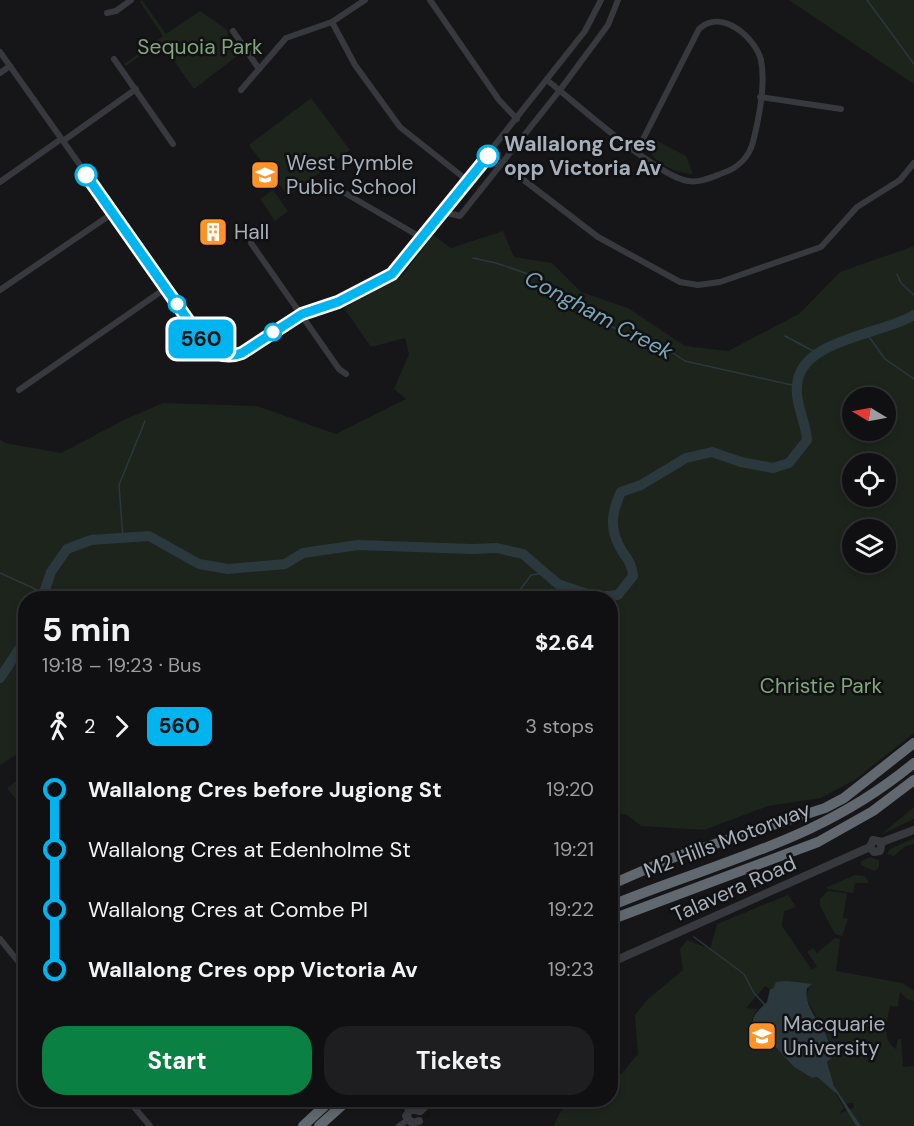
<!DOCTYPE html>
<meta charset="utf-8">
<style>
body{margin:0;font-family:"DM Sans",sans-serif;background:#1e1e20;color:#f1f3f6;height:100vh;display:flex;flex-direction:column;font-size:22px;white-space:nowrap}
*{box-sizing:border-box;margin:0}
p{font-size:20px;color:#9c9d9f}
.icon{flex:none;width:33px;height:33px;fill:none;stroke:currentColor;stroke-width:2;stroke-linecap:round;stroke-linejoin:round}
.map{position:relative;flex:1;overflow:hidden}
.side{position:absolute;left:18px;top:591px;width:600px;height:516px;display:flex;flex-direction:column;background:#101012;border-radius:24px;box-shadow:0 3px 9px #0003,0 0 0 2px #303032}
.side>*{flex:none}
.badge{padding:0 12px;border-radius:9px;font-size:21px;line-height:39px}
.needle{width:39px;rotate:280deg}
.controls{position:absolute;left:842px;top:387px;display:grid;gap:12px}
.controls a{display:grid;place-items:center;width:54px;height:54px;border-radius:50%;background:#101012;box-shadow:0 3px 9px #0003,0 0 0 2px #303032;font-size:30px}
.map>.badge{position:absolute;translate:-50% -50%;box-shadow:0 0 0 3px #fff}
.legs{display:flex;align-items:center;gap:9px;height:66px;padding:0 24px;font-size:20px}
.legs p{margin-inline-start:auto}
.summary{display:flex;align-items:center;justify-content:space-between;height:102px;padding:0 24px}
h1{font-size:33px;font-weight:700;line-height:45px}
.primary-button{display:flex;gap:12px;margin-top:auto;padding:12px 24px}
.primary-button a{flex:1;height:69px;border-radius:24px;background:#0b8043;color:#fff;font-size:24px;font-weight:700;line-height:69px;text-align:center}
.primary-button a+a{background:#1e1e20;color:#f1f3f6}
ul{padding:0 24px;list-style:none}
li{display:flex;align-items:center;gap:21px;height:60px;font-size:22px}
li i{display:grid;place-items:center;width:9px;height:100%;margin:0 8px;background:currentColor}
li i::after{content:'';width:15px;height:15px;margin:-8px;border:4px solid;border-radius:50%;background:#101012}
li p{margin-inline-start:auto}
li:first-child i{background:linear-gradient(#0000 50%,currentColor 0)}
li:last-child i{background:linear-gradient(currentColor 50%,#0000 0)}
.map>svg:first-child{display:block}
.green{fill:#1c241c;fill-rule:evenodd}
.water{fill:#2b383e}
.lines{fill:none;stroke-linecap:round;stroke-linejoin:round}
.stream{stroke:#2b383e;stroke-width:1.5}
.river{stroke:#2b383e;stroke-width:10}
.minor{stroke:#37393e;stroke-width:6}
.tertiary{stroke:#37393e;stroke-width:8}
.motorway{stroke:#62686f;stroke-width:10}
.line-1-casing{stroke:#fff;stroke-width:14}
.line-1{stroke:#00b5ef;stroke-width:9}
.stop-1-dot{fill:#fff;stroke:#00b5ef;stroke-width:3}
.labels{text-anchor:middle;dominant-baseline:central;stroke-width:5;stroke-linejoin:round;paint-order:stroke}
.park-label{font-size:21px;fill:#81a67c;stroke:#111113}
.stop-label{font-size:21px;font-weight:bold;fill:#a7b0ba;stroke:#111113;text-anchor:start}
.poi-label{font-size:21px;fill:#a7b0ba;stroke:#111113;text-anchor:start}
.street-label{font-size:21px;fill:#a7b0ba;stroke:#111113}
.water-label{font-size:22px;font-style:italic;fill:#7ba5b7;stroke:#111113}
</style>
<div class="map">
<svg width="914" height="1126" viewBox="0 0 914 1126">
<rect width="100%" height="100%" fill="#161618"/>
<g class="green">
<path d="M142,0L166,34L200,11L227,30L228,38L241,53L194,89L160,41L126,66L124,64L163,36L140,2Z"/>
<path d="M789,0H914V84Z"/>
<path d="M311,98L350,150L288,196L249,145Z"/>
<path d="M652,138L686,156L693,174C677,174 654,163 648,148Z"/>
<path d="M273,190L288,211L275,221L260,199Z"/>
<path d="M503,231L514,257L552,263L581,292L628,308L685,346L728,351L799,314L840,272L914,246V733L856,779L821,798L768,806L704,830L641,826L627,815L611,812L610,598H26L25,750L0,765V439L5,443L61,453L126,419L163,403L257,406L336,434L406,399L394,389L409,354L405,338L371,347L344,308L401,277L433,235L451,248ZM852,398H885V430H852ZM852,464H885V496H852ZM852,530H885V562H852Z"/>
<path d="M25,774V810L7,788Z"/>
<path d="M914,807V819L882,834Z"/>
<path d="M914,838V844L904,847L894,856L887,854L890,849Z"/>
<path d="M870,857L879,860V867L875,871L862,866L860,862Z"/>
<path d="M855,875L865,876L869,883H855L853,893L827,889V887Z"/>
<path d="M828,891L847,893L843,918L848,919L842,936L835,934L820,906V899Z"/>
<path d="M788,895L796,907L784,911L782,926L812,970L817,966L807,952L813,948L817,953L835,938L840,939L836,971L902,983L914,990V1001L907,999L900,992L898,1007L890,1006C887,1021 881,1039 896,1049L898,1039H901L903,1067L914,1066V1126H861L849,1109L854,1107L853,1103L845,1104L834,1086L828,1065L830,1042L806,998L809,988L787,981L772,990L765,986L746,1008L757,1009L752,1019L754,1033L772,1043L794,1067L812,1078L817,1077L835,1092L844,1108L839,1113L847,1111L856,1126H554C564,1096 583,1100 610,1100L611,1079L621,1074L638,1054L635,1015L648,999L683,970L680,949L687,940L710,949L717,924Z"/>
</g>
<path class="water" d="M787,981L812,984L807,988C802,1013 834,1030 830,1056L832,1058L827,1062L834,1086L861,1126H856L837,1094L817,1077L812,1078L794,1067L772,1043L754,1033C749,1016 757,1012 767,1002L770,989H773L776,982Z"/>
<g class="lines">
<g class="stream">
<path d="M867,0L914,64"/>
<path d="M473,258L496,263L540,278L589,315L640,341L664,347L685,361L796,386"/>
<path d="M897,274L901,283L914,295"/>
<path d="M867,334L885,359L914,379"/>
<path d="M785,336L817,353"/>
<path d="M123,539L119,485L145,421"/>
<path d="M0,573L44,593"/>
<path d="M514,598L531,575L545,573"/>
<path d="M694,937L744,974L754,993L765,1005"/>
</g>
<g class="river">
<path d="M42,598L51,572L67,549L91,540L149,536L199,564L228,569L285,564L303,553L358,545L472,549L497,548L523,554L558,584L596,597L618,595L633,576C632,564 628,560 622,551C609,530 611,513 621,492L641,485L686,458L712,452L741,462L773,468L789,463L807,440C806,422 795,404 797,386C799,339 882,335 914,315"/>
<path d="M0,678L26,639"/>
</g>
<g class="minor">
<path d="M430,0L499,100L517,119"/>
<path d="M107,13L116,11L131,0"/>
<path d="M332,22L355,65L400,127L468,181"/>
<path d="M233,31L259,69"/>
<path d="M0,52L211,350L225,356L242,353L306,310L344,297"/>
<path d="M114,59L173,144"/>
<path d="M0,73L10,66"/>
<path d="M548,81C576,103 658,177 688,181C700,183 712,177 723,173C738,168 749,157 753,142C759,118 766,85 761,60C755,37 721,8 699,29L637,151"/>
<path d="M241,90L286,38L332,22L365,0"/>
<path d="M760,97L841,109"/>
<path d="M63,141L136,89"/>
<path d="M503,164L598,237L680,282L698,285L720,282L821,247L857,207L900,180L914,163"/>
<path d="M0,182L61,139"/>
<path d="M333,186L422,238"/>
<path d="M443,212L460,216L560,90L608,25L618,0"/>
<path d="M251,243L339,369L346,374"/>
<path d="M0,290L113,213"/>
<path d="M302,314H308L386,278L400,265L585,31L601,0"/>
<path d="M19,390L166,288"/>
<path d="M0,939L26,971"/>
<path d="M128,1100L150,1126"/>
<path d="M400,1100L409,1110"/>
<path d="M399,1126L408,1120"/>
</g>
<g class="tertiary">
<path d="M882,842L914,830"/>
<path d="M870,847L874,852L880,851L882,842"/>
<path d="M870,847L873,840L882,842"/>
<path d="M610,963L870,847"/>
<path d="M420,1111L432,1100"/>
<path d="M419,1121L412,1123L406,1116L411,1109L420,1111"/>
</g>
<g class="motorway">
<path d="M610,885L672,858L825,808L844,798L914,743"/>
<path d="M610,906C721,860 819,842 914,763"/>
<path d="M610,920L818,842L873,811L914,780"/>
<path d="M303,1126L331,1100"/>
<path d="M319,1126L348,1100"/>
</g>
</g>
<g class="lines">
<g class="line-1-casing">
<path id="line-1" d="M86,175L207,347C218,356 229,358 242,353L302,314L338,302L392,274L488,156"/>
</g>
<use href="#line-1" class="line-1"/>
</g>
<defs>
<g id="school-square" transform="scale(1.5)"><rect x="-9" y="-9" width="18" height="18" rx="4" fill="#ff9327" stroke="#111113"/><path d="M0-5L7-2L0 1L-7-2ZM-4 1L0 2.5L4 1V4Q0 6-4 4Z" fill="#fff"/></g>
<g id="building-square" transform="scale(1.5)"><rect x="-9" y="-9" width="18" height="18" rx="4" fill="#ff9327" stroke="#111113"/><path d="M-4-6H4V6H1V3H-1V6H-4ZM-2.5-4.3h1.7v1.8h-1.7ZM.8-4.3h1.7v1.8H.8ZM-2.5-1h1.7V.8h-1.7ZM.8-1h1.7V.8H.8Z" fill="#fff"/></g>
<g id="university-square" transform="scale(1.5)"><rect x="-9" y="-9" width="18" height="18" rx="4" fill="#ff9327" stroke="#111113"/><path d="M0-5L7-2L0 1L-7-2ZM-4 1L0 2.5L4 1V4Q0 6-4 4Z" fill="#fff"/></g>
</defs>
<g fill-rule="evenodd">
<use href="#school-square" x="265" y="175"/>
<use href="#building-square" x="213" y="232"/>
<use href="#university-square" x="762" y="1036"/>
</g>
<g class="stop-1-dot">
<circle cx="488" cy="156" r="10"/>
<circle cx="86" cy="175" r="10"/>
<circle cx="177" cy="304" r="8"/>
<circle cx="273" cy="332" r="8"/>
</g>
<g class="labels">
<g class="park-label">
<text x="200" y="47">Sequoia Park</text>
<text x="821" y="686">Christie Park</text>
</g>
<g class="stop-label">
<text x="504" y="144">Wallalong Cres<tspan x="504" dy="24">opp Victoria Av</tspan></text>
</g>
<g class="poi-label">
<text x="286" y="163">West Pymble<tspan x="286" dy="24">Public School</tspan></text>
<text x="234" y="232">Hall</text>
<text x="783" y="1024">Macquarie<tspan x="783" dy="24">University</tspan></text>
</g>
<g class="street-label">
<text transform="translate(727 840) rotate(-21)">M2 Hills Motorway</text>
<text transform="translate(734 889) rotate(-24)">Talavera Road</text>
</g>
<g class="water-label">
<text transform="translate(599 315) rotate(28)">Congham Creek</text>
</g>
</g>
</svg>
<div class="controls">
<a><svg class="needle" viewBox="-14 -14 28 28"><path d="M0-13l5 13h-10z" fill="#e53935"/><path d="M0 13l5-13h-10z" fill="#9c9d9f"/></svg></a>
<a><svg class="icon" aria-label="locate" viewBox="0 0 24 24"><circle cx="12" cy="12" r="6"/><path d="M12 2v4M12 18v4M2 12h4M18 12h4"/></svg></a>
<a><svg class="icon" aria-label="layers" viewBox="0 0 24 24"><path d="M12 4l9 5-9 5-9-5zM3 14l9 5 9-5"/></svg></a>
</div>
<b class="badge" style="left:201px;top:339px;background:#00b5ef;color:#111">560</b>
<section class="side">
<div class="summary"><div><h1>5 min</h1><p>19:18 – 19:23 · Bus</p></div><b>$2.64</b></div>
<div class="legs"><svg class="icon" aria-label="walk" viewBox="0 0 24 24"><circle cx="13" cy="4" r="2"/><path d="M13 8l-2 6 4 7M11 14l-3 7M7 12l3-4h3l4 4"/></svg>2<svg class="icon" aria-label="forward" viewBox="0 0 24 24"><path d="M9 5l7 7-7 7"/></svg><b class="badge" style="background:#00b5ef;color:#111">560</b><p>3 stops</p></div>
<ul>
<li><i style="color:#00b5ef"></i><b>Wallalong Cres before Jugiong St</b><p>19:20</p></li>
<li><i style="color:#00b5ef"></i><span>Wallalong Cres at Edenholme St</span><p>19:21</p></li>
<li><i style="color:#00b5ef"></i><span>Wallalong Cres at Combe Pl</span><p>19:22</p></li>
<li><i style="color:#00b5ef"></i><b>Wallalong Cres opp Victoria Av</b><p>19:23</p></li>
</ul>
<div class="primary-button"><a>Start</a><a>Tickets</a></div>
</section>
</div>
